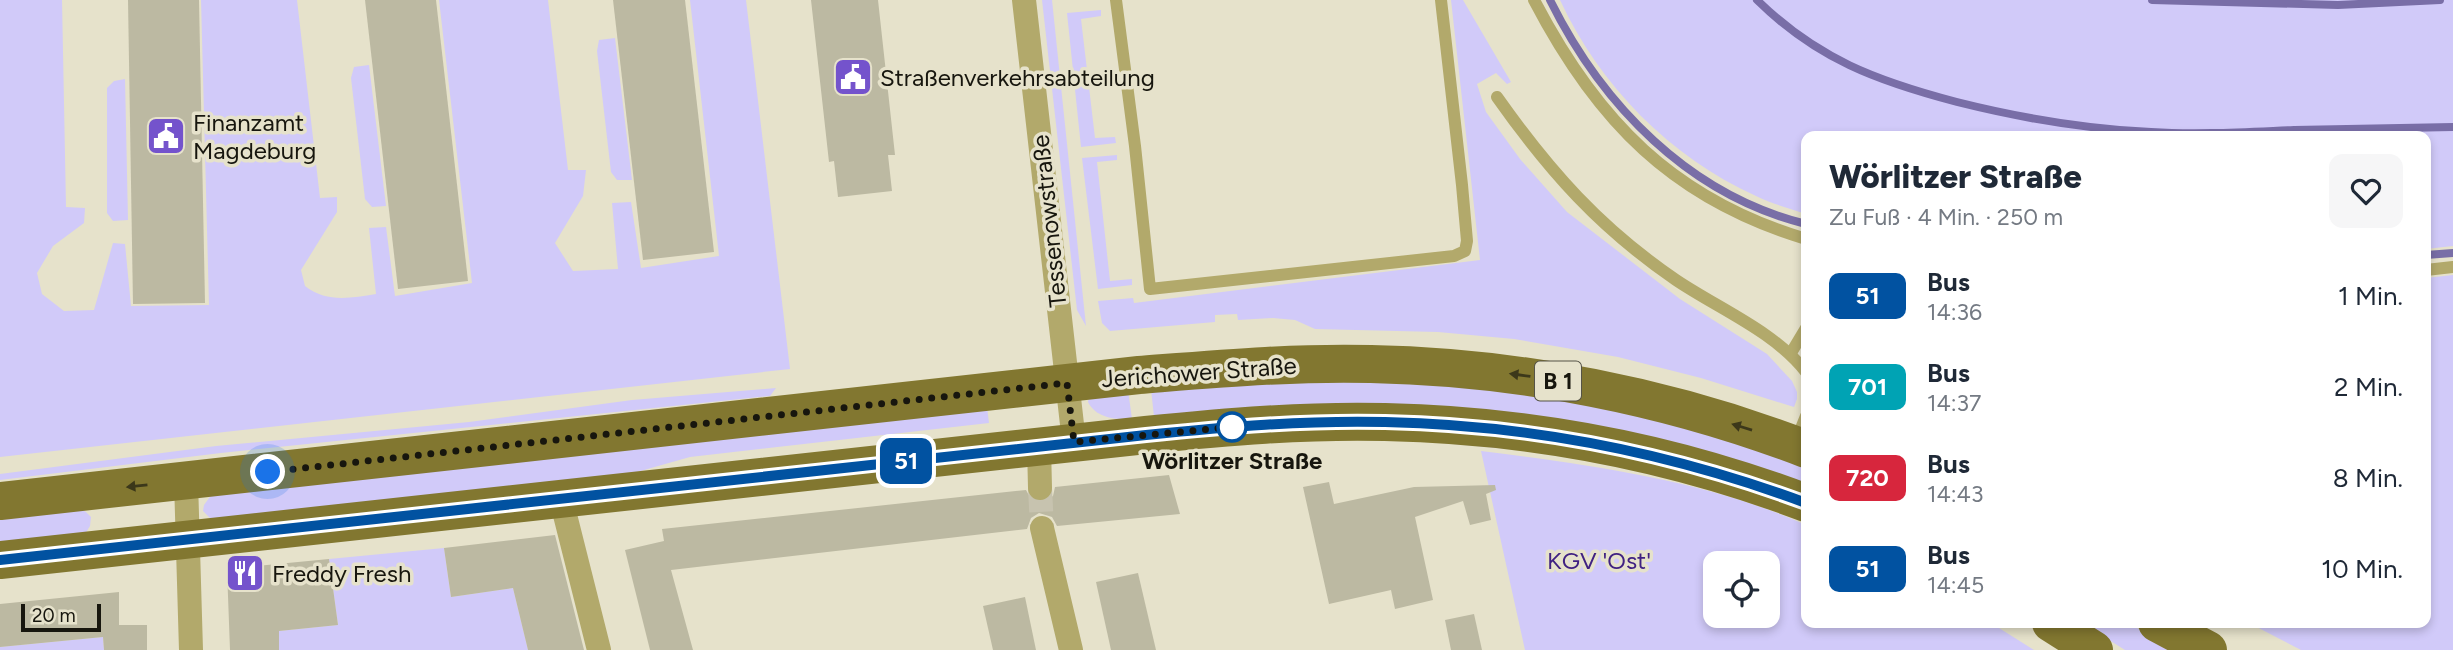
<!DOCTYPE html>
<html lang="de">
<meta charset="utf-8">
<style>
body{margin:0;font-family:Figtree,sans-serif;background:#f6f6f7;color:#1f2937;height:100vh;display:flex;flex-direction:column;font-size:26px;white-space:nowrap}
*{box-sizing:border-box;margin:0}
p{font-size:23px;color:#747a83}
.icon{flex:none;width:38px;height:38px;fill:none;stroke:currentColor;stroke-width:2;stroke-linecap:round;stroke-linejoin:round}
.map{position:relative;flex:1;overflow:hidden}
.side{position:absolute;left:1801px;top:131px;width:630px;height:497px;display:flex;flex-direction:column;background:#fff;border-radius:14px;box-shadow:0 4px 10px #0003}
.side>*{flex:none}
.badge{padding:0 14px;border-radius:10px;font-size:24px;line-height:46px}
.tools{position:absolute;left:1703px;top:551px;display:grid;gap:14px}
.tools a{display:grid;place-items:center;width:77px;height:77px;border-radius:14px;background:#fff;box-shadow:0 4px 10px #0003;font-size:35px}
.scale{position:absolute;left:21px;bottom:18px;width:80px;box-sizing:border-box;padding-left:7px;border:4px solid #17160e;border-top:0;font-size:19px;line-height:24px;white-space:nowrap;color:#17160e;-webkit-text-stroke:5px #e6e2cb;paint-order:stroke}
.you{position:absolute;width:35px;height:35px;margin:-18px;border:5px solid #fff;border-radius:50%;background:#1a73e8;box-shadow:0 0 0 10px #1a73e833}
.map>.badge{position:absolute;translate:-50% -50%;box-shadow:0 0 0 4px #fff}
.round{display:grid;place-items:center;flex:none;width:74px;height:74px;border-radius:14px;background:#f6f6f7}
.headline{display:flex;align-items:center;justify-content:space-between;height:119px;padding:0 28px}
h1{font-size:33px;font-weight:800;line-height:52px}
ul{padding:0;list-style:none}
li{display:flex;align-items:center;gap:21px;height:91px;padding:0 28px}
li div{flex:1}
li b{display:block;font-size:26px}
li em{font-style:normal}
li .badge{min-width:77px;font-weight:700;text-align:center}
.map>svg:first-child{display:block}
.green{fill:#d1caf9;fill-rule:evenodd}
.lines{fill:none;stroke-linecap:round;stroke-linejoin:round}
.stream{stroke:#796ea7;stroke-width:8}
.building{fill:#bcb9a2}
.minor-tunnel{stroke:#c7c3af;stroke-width:24;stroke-dasharray:24 12;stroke-linecap:butt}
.service{stroke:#b2a96b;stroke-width:12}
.minor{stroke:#b2a96b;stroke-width:24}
.primary{stroke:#827730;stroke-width:38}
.oneway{fill:#3c381a}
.line-casing{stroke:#fff;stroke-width:16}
.line{stroke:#0152a1;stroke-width:10}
.walk{stroke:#17160e;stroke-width:7;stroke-dasharray:0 12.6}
.stop-dot{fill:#fff;stroke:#0152a1;stroke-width:3.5}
.labels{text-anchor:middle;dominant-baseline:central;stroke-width:7;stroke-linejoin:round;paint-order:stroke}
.shield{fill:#e6e2cb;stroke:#555347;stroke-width:2}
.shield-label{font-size:23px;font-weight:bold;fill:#17160e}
.poi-label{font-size:24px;fill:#17160e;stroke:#e6e2cb;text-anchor:start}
.street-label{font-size:24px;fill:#17160e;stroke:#e6e2cb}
.stop-label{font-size:24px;font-weight:bold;fill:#17160e;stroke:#e6e2cb}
.park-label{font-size:24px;fill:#402182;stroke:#e6e2cb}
</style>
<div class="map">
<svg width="2453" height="650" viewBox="0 0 2453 650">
<rect width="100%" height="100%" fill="#e6e2cb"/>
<g class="green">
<path d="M0,0H62L66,207L85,208L84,223L53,246L37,273L42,294L64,311L94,310L113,243L125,244L131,306L209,305L201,0H297L320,198L337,197V212L301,270L305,286C327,303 350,298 376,294L369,228L386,227L395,296L472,283L439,0H548L568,170H586L583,196L555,243L573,271L618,269L612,203L631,202L641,268L719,256L690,0H746L790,369L0,457Z"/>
<path d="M1042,0H1052L1086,326L1077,310Z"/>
<path d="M1451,0H1463L1511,82L1507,84L1496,73L1477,84L1486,112L1520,159L1567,212L1680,299L1767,354L1792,381L1797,392V399L1794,407L1701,378L1618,357L1514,339L1438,332L1315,329L1295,320L1273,318L1238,320L1237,314L1215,315V322L1110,331L1102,323L1098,301L1133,298L1134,303L1480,260Z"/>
<path d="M1560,0H2453V246L2426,249V136H1806V214C1789,208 1772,204 1756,196C1670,157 1600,86 1560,0Z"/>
<path d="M1101,10V16L1081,19L1095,138L1115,137L1116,143L1081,147L1067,13Z"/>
<path d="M615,38L632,180H617L611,172L597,51L599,40Z"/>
<path d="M369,65L386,206L372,207L365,199L351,78L354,67Z"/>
<path d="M125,79L128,220L113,221L107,213V88L114,81Z"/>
<path d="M1117,155V160L1097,162L1110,281L1132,279V285L1098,289L1082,158Z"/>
<path d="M2453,275V650H2301L2249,623H2426V278Z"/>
<path d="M1423,380L1620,408L1806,465V485L1767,472L1154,417L1151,389L1186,385Z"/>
<path d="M776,388L770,396L221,453L0,480V474L216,446L469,422L632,400Z"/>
<path d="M1128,390L1132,419C1116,420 1096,418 1088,402L1089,397Z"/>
<path d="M987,407L989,423L690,457L637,472L213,521L203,511L204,505L212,494Z"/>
<path d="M1481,451C1586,464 1709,481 1806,525V623H1991L2034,650H1525ZM1715,564H1768V616H1715Z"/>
<path d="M78,508L86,512L91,517L90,526L85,534L0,545V515Z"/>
<path d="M444,548L451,597L513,588L528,650H279V631L338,625L329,559Z"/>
<path d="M2082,623H2128L2177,650H2125Z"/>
<path d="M103,637L104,650H0V647Z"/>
</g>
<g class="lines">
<g class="stream">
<path d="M1550,0C1602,105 1689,195 1806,224"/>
<path d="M1757,0C1817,59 1877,81 1957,102C2021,118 2085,129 2151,132C2198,135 2246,132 2294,130C2347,129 2400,128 2453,127"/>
<path d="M2152,0L2338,5L2440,0"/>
<path d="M2426,255L2453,253"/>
</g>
</g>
<g class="building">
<path d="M128,0H199L205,303L133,304Z"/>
<path d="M365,0H436L468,281L398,289Z"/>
<path d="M613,0H685L714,252L643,260Z"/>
<path d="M811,0H878L895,155H888L892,191L838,197L834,161L829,162Z"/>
<path d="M1169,475L1180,514L1057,526L1052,517L1039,513L1031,518L1027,529L671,570L693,650H650L625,550L664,541L662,529L1026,490L1032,501L1041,503L1053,496L1055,487Z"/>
<path d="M1329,482L1334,504L1414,487L1495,485L1496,490L1486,494L1491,520L1470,525L1463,501L1415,517L1433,600L1395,609L1391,590L1329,604L1303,487Z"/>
<path d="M555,535L584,650H528L513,588L451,597L444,548Z"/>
<path d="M329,559L338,625L279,631V650H230L227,569Z"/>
<path d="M1138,573L1156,650H1111L1096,582Z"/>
<path d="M119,592V625H147V650H104L103,637L0,647V604Z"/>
<path d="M1025,597L1036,650H993L983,606Z"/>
<path d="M1474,614L1482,650H1451L1445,620Z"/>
</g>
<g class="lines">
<path class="minor-tunnel" d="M1040,488L1042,528"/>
<g class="service">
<path d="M1116,0L1135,146L1150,289L1454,256L1465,251L1467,241L1462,185L1441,0"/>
<path d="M1534,0C1597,121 1673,199 1806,239"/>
<path d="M1497,97C1550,172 1600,228 1676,280C1719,309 1774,331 1806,372"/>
<path d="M2426,270L2453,267"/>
<path d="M1791,353L1806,328"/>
<path d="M1796,441L1806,416"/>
</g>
<g class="minor">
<path d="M1024,0L1074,442"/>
<path d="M1039,446L1040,488"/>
<path d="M186,481L191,650"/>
<path d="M561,499L599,650"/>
<path d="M1042,528L1071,650"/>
</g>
<g class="primary">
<path d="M0,501L1139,375C1216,369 1294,362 1371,364C1519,367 1668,396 1806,449"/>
<path d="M0,560L1146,435C1225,427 1305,420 1385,422C1528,425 1672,452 1806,503"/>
<path d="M2051,623L2094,650"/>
<path d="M2157,623L2208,650"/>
</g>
</g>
<defs><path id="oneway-solid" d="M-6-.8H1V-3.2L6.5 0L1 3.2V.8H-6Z" transform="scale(1.75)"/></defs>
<g class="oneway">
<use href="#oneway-solid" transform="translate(1520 375) rotate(-172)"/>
<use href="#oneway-solid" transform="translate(1742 427) rotate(-163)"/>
<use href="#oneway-solid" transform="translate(137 486) rotate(174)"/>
</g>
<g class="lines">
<g class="line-casing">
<path id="line" d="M0,560L1146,435C1225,427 1305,420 1385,422C1528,425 1672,453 1806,503"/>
</g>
<use href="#line" class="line"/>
<path class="walk" d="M268,472L1067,383L1074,442L1232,427"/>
</g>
<defs>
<g id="civic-square" transform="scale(2.0125)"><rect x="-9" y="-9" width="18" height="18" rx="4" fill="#7453cc" stroke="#e6e2cb"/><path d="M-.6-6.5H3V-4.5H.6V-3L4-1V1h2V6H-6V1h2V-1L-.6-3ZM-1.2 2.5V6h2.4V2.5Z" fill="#fff"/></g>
<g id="restaurant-square" transform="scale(2.0125)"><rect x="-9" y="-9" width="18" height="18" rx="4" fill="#7453cc" stroke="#e6e2cb"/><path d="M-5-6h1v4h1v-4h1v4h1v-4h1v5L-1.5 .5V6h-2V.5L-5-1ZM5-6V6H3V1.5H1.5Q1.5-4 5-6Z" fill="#fff"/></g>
</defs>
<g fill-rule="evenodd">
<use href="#civic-square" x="853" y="77"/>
<use href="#civic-square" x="166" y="136"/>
<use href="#restaurant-square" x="245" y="573"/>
</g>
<circle class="stop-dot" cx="1232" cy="427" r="14"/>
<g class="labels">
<rect class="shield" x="1535" y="361.5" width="46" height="39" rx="5"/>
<g class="shield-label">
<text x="1558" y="381">B 1</text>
</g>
<g class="poi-label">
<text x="880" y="77">Straßenverkehrsabteilung</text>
<text x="193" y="122">Finanzamt<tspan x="193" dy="28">Magdeburg</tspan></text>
<text x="272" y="573">Freddy Fresh</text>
</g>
<g class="street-label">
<text transform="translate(1049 221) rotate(-96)">Tessenowstraße</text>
<text transform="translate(1199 372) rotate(-4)">Jerichower Straße</text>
</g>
<g class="stop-label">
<text x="1232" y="460">Wörlitzer Straße</text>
</g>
<g class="park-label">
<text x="1599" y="560">KGV 'Ost'</text>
</g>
</g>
</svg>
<div class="tools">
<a><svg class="icon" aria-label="locate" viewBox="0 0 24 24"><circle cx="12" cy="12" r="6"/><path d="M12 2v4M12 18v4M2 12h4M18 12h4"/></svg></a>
</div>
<div class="scale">20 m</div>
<div class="you" style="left:268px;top:472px"></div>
<b class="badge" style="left:906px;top:461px;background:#0152a1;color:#fff">51</b>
<section class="side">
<div class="headline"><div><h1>Wörlitzer Straße</h1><p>Zu Fuß · 4 Min. · 250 m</p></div><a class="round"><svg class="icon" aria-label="heart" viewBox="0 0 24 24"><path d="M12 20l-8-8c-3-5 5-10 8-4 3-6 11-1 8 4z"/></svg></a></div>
<ul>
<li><span class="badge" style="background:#0152a1;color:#fff">51</span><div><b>Bus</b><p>14:36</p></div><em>1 Min.</em></li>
<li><span class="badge" style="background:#00a3b4;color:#fff">701</span><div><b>Bus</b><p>14:37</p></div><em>2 Min.</em></li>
<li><span class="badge" style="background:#d7263d;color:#fff">720</span><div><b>Bus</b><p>14:43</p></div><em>8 Min.</em></li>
<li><span class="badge" style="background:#0152a1;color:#fff">51</span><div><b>Bus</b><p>14:45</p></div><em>10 Min.</em></li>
</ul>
</section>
</div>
